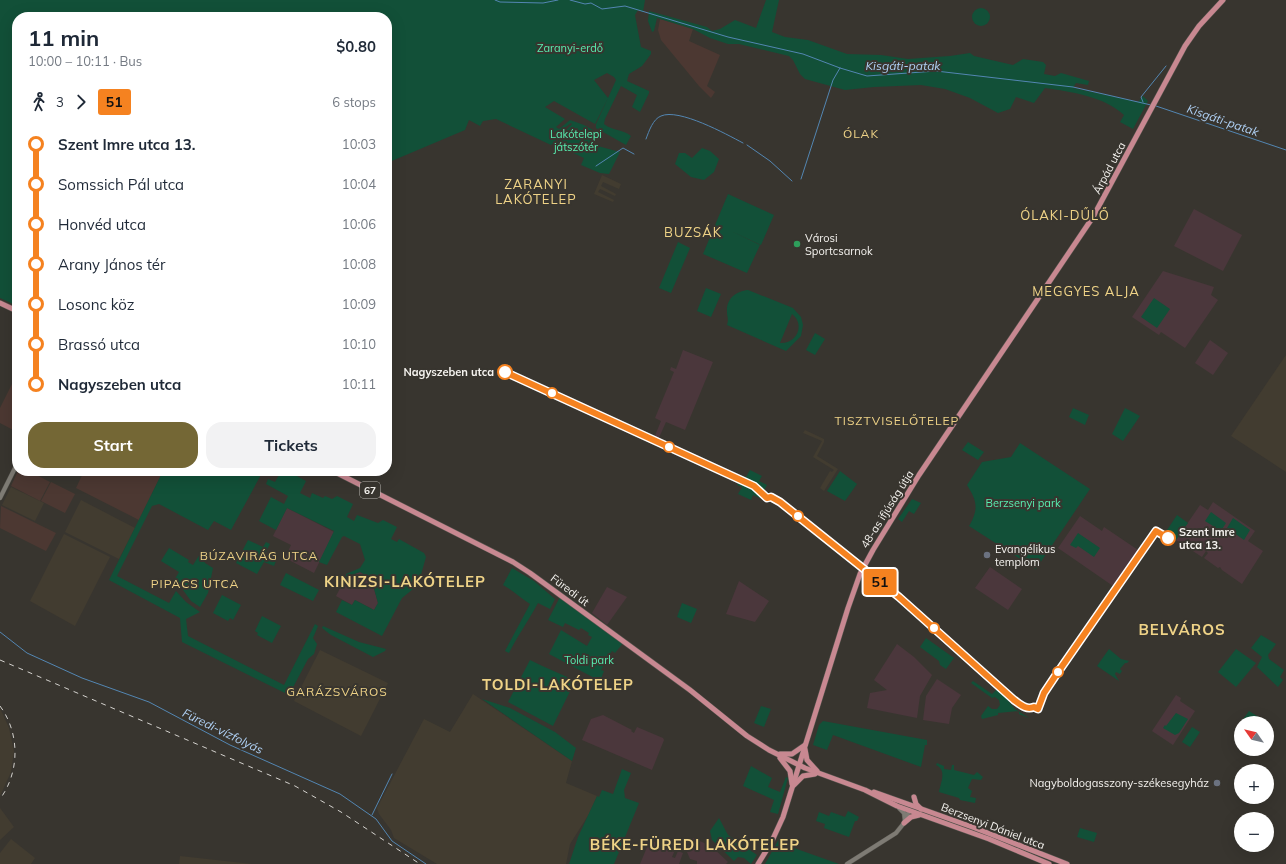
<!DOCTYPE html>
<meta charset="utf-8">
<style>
body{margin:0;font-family:Mulish,sans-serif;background:#f2f2f3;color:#1f2937;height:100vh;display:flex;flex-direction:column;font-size:15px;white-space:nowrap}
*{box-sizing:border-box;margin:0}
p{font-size:13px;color:#747a83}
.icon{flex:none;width:22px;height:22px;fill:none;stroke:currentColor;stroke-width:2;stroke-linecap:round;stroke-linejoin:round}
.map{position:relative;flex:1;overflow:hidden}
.side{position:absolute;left:12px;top:12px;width:380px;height:464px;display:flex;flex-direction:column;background:#fff;border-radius:16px;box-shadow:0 4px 16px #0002}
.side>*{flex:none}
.badge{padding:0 8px;border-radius:3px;font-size:14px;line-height:26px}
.needle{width:26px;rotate:304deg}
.controls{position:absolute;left:1234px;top:716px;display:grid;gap:8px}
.controls a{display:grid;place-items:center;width:40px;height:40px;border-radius:50%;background:#fff;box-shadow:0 4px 16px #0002;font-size:20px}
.map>.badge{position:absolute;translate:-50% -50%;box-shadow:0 0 0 2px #fff}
.legs{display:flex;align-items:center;gap:6px;height:44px;padding:0 16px;font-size:13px}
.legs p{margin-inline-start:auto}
.overview{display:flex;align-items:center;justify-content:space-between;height:68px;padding:0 16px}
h1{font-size:22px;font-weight:700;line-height:30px}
.primary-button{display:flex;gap:8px;margin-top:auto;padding:8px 16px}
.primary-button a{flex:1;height:46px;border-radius:16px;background:#746735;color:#fff;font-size:16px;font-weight:700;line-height:46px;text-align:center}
.primary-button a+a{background:#f2f2f3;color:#1f2937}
ul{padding:0 16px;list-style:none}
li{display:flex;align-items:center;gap:14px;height:40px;font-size:15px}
li i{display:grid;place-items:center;width:6px;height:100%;margin:0 5px;background:currentColor}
li i::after{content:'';width:10px;height:10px;margin:-5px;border:3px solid;border-radius:50%;background:#fff}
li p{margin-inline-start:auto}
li:first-child i{background:linear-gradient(#0000 50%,currentColor 0)}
li:last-child i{background:linear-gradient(currentColor 50%,#0000 0)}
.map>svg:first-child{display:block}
.commercial{fill:#4c3832}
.built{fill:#423c30}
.education{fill:#4b373c}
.green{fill:#125038;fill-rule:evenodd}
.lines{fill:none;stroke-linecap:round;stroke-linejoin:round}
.stream{stroke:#5386b2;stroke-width:1}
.minor-casing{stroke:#57554f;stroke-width:5}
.major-casing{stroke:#57554f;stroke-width:6}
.minor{stroke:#7e7b74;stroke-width:4}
.major{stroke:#c88891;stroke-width:5}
.rail{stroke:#d4d2ce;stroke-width:1;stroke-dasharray:5 5;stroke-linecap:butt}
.line-1-casing{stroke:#fff;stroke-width:9}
.line-1{stroke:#f58220;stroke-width:6}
.leisure-dot{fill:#2e9e5b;stroke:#38352f;stroke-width:1.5}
.stop-1-dot{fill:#fff;stroke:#f58220;stroke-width:2}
.worship-dot{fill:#6b7280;stroke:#38352f;stroke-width:1.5}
.labels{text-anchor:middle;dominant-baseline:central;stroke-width:4;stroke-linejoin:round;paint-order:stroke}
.shield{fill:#38352f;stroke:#bcbab5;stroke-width:1}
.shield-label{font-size:10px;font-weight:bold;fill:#f5f3ef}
.park-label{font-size:11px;fill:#58efb1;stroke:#38352f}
.street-label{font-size:11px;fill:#f5f3ef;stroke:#38352f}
.poi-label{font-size:11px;fill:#f5f3ef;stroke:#38352f;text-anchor:start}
.stop-label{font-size:11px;font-weight:bold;fill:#f5f3ef;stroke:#38352f;text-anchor:end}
.water-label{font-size:12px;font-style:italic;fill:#afd0f4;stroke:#38352f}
.neighbourhood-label{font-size:12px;letter-spacing:1px;fill:#efd387;stroke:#38352f}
.quarter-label{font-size:13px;letter-spacing:1px;fill:#efd387;stroke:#38352f}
.district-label{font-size:15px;font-weight:bold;letter-spacing:1px;fill:#efd387;stroke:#38352f}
</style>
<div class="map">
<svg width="1286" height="864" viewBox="0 0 1286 864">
<rect width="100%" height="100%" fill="#38352f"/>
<g class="commercial">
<path d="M660,19L693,29L689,41L720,55L707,86L715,92L711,98L699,86L661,40L658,30Z"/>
<path d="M17,374V432L0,423V408Z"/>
<path d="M18,471H29L50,482L40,501L11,486Z"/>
<path d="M84,471H163L139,520L76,488Z"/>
<path d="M51,482L75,494L65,513L41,501Z"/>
<path d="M1,506L56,533L46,551L0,528Z"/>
</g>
<g class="built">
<path d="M602,175L621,184L619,189L603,182L601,186L616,194L615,196L600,189L598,192L614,200L613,202L594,194Z"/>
<path d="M1286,355V472L1231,436Z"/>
<path d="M805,430L824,439V442L817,456L838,469L824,491L820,488L830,471L832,472L834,470L813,457L822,441L803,433Z"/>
<path d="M11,487L44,503L35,521L2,505Z"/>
<path d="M81,500L135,528L119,559L65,532Z"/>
<path d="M64,534L110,557L75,626L30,601Z"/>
<path d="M320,650L388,683L361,736L294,701Z"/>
<path d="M473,694L572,761L566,783L597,796L589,814L570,844L566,864H437L394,838L391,830L379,814L377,808L424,719L450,732Z"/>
<path d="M0,708L9,728L14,751L11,772L0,796Z"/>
<path d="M0,808L14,827L0,840Z"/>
<path d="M11,839L35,858L31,864H0V853Z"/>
<path d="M180,856L252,864H179Z"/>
</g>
<g class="education">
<path d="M1194,209L1242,235L1223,271L1174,246Z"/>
<path d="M1163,271L1214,287L1211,295L1218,300L1185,348L1161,332L1159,335L1132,317Z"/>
<path d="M1210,340L1228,353L1213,375L1195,363Z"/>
<path d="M683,350L713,362L685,430L666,422L658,440L654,438L661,421L655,418L674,372L670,370L671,367L676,369Z"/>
<path d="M1213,502L1255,531L1248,541L1263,551L1242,584L1222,570L1220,567L1218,568L1204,558L1208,553L1206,551L1202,557L1176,540L1200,505L1208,510Z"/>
<path d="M287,508L334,532L314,573L285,558L291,545L273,536Z"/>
<path d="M1080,516L1102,531L1104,527L1138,550L1113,586L1058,548Z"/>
<path d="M990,567L1022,589L1008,610L975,588Z"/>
<path d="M360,572L371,578L378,603L374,610L355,600L352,605L336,596L346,577Z"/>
<path d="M739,581L769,601L755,622L726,614Z"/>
<path d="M607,587L627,597L607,625L592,613Z"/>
<path d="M897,644L914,657L932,675L920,696L917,718L867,708L870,693L887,690L874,680Z"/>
<path d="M937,679L961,695L952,708L949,724L923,720L926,696Z"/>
<path d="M1176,695L1181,698L1180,701L1195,711L1173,745L1152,731Z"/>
<path d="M603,715L632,730L631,731L634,733L637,727L663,738L664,740L652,770L582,740L591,719Z"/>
<path d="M693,838L711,846L728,862L726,864H697V861L690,859L687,852Z"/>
<path d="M650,840L675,850L672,857L675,858L678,851L683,853L679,864H640Z"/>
</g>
<g class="green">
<path d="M0,0H645L643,12L638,10L635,15L641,47L651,51V54L642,66L629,74L627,81L649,91V93L640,112L632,107L637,95L621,86L605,119L604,124C612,131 623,129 631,136L626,145L596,128V124L608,98L595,124L554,101L545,107L565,119L556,127L559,129L570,120L584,125L602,135L599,136L583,129L595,135L590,147L594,145L620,152L609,174L600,173L581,165L584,158L556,145L562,134L572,124L571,123L558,133L554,132L552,135L556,141L551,145L496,119L483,121L480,126L469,120L465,130L387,163V17H17V306L0,298ZM607,73L614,77L616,80L608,98L594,80Z"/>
<path d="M766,0H779L772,32L785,37L808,40L847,54L881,55L908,59L950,56L970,53L974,56L1013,65L1023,59L1043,62L1046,65L1044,74L1055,76L1061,73L1089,81L1088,85L1076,83L1073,88L1138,102L1143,96L1148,101L1133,129L1120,122L1124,115C1103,96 1072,92 1045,88L1034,103L1016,97L1010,109L998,113L970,98L945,89L921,85L874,87L845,90L805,79L800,74L793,60L789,56L739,44H728L710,38L693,29L657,18L654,31L652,32L648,21L649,11L707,27L712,31L720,29L735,20L756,28Z"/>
<circle cx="981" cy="17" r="9"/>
<path d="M702,148L710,151L719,159L714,172L704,180L691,177L675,164L679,153H685L692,158Z"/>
<path d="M728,194L774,215L761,245L731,231L760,245L747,273L703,254Z"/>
<path d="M678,242L690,248L671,293L659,288Z"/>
<path d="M706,288L721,294L711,317L697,311Z"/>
<path d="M748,290L793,308L801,317L803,325L801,336L786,351L727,325C729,319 727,317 727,312C726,299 736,291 748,290ZM792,314C806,325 796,344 780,343Z"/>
<path d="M1154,298L1170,309L1157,328L1141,317Z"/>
<path d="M815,333L825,339L815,355L806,350Z"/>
<path d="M1073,408L1089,415L1085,425L1069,417Z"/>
<path d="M1125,408L1140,416L1123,441L1112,434Z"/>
<path d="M968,442L984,452L978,460L962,450Z"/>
<path d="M1020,443L1090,489L1036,569L969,526C979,509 977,501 967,485L982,462L1011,457Z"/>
<path d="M750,470L762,476L759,481L767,485L760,498L753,495L751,500L738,494L742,487L737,485L742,476L746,477Z"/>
<path d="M163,471H263L231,530L214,521L208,530L159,504L152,506L117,576L169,603L176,591L186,602L200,612L186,619L188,636L284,685L315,624L318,626L313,638L317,644L314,654L308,659L289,695L182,642L180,618L109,580Z"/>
<path d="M840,471L857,484L845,501L827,491Z"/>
<path d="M284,472L291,476L293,474L306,481L300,493L310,498L312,493L323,498L325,496L332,499L337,496L353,504L347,517L354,521L357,515L378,523L383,520L397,527L391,539L397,542L399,539L424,553L426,557L418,585L402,598L382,636L336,612L342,600L352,605L355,600L374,610L378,603L371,578L360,572L346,577V574L360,568L365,560L360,544L344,536L342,537L327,565L319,562L334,531L287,508L276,530L259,521L271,497L284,504L288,496L266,484L268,479L275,482L279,475L282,476Z"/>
<path d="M912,499L921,503L914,514L909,511L902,522L898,519Z"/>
<path d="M1211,512L1226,523L1221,531L1205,521Z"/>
<path d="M1177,515L1188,523L1176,540L1165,533Z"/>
<path d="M1233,518L1250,530L1244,540L1227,528Z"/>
<path d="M1078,533L1100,548L1094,557L1078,546L1076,548L1070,545Z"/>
<path d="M248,540L263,547L266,542L270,544L264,555L276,561L274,566L264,562L257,574L236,563Z"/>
<path d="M169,548L189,560L188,562L193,565L200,554L205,563L213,568L208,593L200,607L191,601L183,590L185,588L175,579L179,572L161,561Z"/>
<path d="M512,568L534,581L555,599L550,609L538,603C529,620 518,635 509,653L505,651L530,604C520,598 514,591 503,585Z"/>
<path d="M286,573L319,590L313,601L280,585Z"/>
<path d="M222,595L241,605L233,620L230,618L228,621L213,613Z"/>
<path d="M561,595L624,642L615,653L612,651L601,670L604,671L600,681L549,654L561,630L587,646L592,637L588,635L589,633L581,628L579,630L565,623L563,627L548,620Z"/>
<path d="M682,603L697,609L691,623L677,617Z"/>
<path d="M262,616L281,626L272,643L257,635L258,633L255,631Z"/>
<path d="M323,626L359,642L386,649L385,651L373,657L331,635L322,628Z"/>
<path d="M1261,635L1276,644L1268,655L1269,659L1284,670L1280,677L1283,680L1278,687L1257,667L1262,657L1251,648Z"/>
<path d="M926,638L954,658L946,669L940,665L939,661L920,647Z"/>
<path d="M1109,649L1121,659L1129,661L1127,663H1125L1120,669L1122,671L1120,674L1116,672L1115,674L1119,681L1097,666Z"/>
<path d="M1236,649L1256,663L1236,687L1218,672Z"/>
<path d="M530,660C545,668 560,673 575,681L553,726L508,702Z"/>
<path d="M973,681L992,694L997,689L1000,691L1015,709L1029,718L1019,714V711L998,713V715L982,719L981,716L988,706L992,709H997L1000,705L999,700L995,697L992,698L971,683Z"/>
<path d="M482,699L510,708L555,732L576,748L572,761Z"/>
<path d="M761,706L771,709L764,727L754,723Z"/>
<path d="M1249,711L1268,723L1267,724L1241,722Z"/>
<path d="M1176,713L1188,719L1179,733L1175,735L1163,728L1165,725L1166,726Z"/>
<path d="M823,721L927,740V745H925L921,767L833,735L827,750L813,745L819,725Z"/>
<path d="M1192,727L1200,732L1190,747L1182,742Z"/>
<path d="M937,763L944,766V769L951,770L952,765H954V770L974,775L977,772L983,777L981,780L972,779L968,788L972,791L970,797L976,798L975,803L960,800L959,798L939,792C941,782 947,770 936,765Z"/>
<path d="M751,766L772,778L768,787L780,792L786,777L788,778L778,814L770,812L774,800L743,786Z"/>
<path d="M622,769L631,773L624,790L625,798L639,803L614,864H569L578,837L597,796L599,797L602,790L613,794Z"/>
<path d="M848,811L859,817L857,821H855L849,837L824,828L825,824L816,821L819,812L829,816L831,812L845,817Z"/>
<path d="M719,818L728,835L757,855L751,864L744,858L738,857L734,861L712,840L710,831Z"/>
<path d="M1080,828L1097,833L1094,842L1077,837Z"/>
<path d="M780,837L786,840V843L795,846L794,848L839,864H765Z"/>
</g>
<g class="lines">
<g class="stream">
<path d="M495,0L500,2L543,3L558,0"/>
<path d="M570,0L585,4L591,3L602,9L625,6L728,37L803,54L840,68L867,76L936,71L1073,87L1151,105"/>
<path d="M1143,102L1141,97L1166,66"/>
<path d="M1156,106L1286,150"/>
<path d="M646,139C649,131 653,119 661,116C679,108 726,134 743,143"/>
<path d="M747,145L770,161L792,181"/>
<path d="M596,166L623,148L634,154"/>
<path d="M801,179L833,80L840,68"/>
<path d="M0,632L27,653L82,678L149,702L230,745L340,794L376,819L392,841L426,864"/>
<path d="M372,815L392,774"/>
</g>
<g class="minor-casing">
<g id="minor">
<path d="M0,498L17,464"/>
<path d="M899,808L904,813L905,821"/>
<path d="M847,864L896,833L904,823L909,811"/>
</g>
</g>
<g class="major-casing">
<g id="major">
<path d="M0,303L17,311"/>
<path d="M333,471L513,562L530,573L690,690L747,736L769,750L805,768L865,790L897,806L989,839L1049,864"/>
<path d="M805,749L807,760L817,771"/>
<path d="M780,754H792L805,745"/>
<path d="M780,758L790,771L792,784"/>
<path d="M794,785L803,776L815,774"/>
<path d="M874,792L975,828L1067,864"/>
<path d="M914,797L916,804L921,809"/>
<path d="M904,823L911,817L919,815"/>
<path d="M758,864L771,843L783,817L848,608L860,574L873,550L919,475L1093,217L1185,46L1199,26L1223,0"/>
</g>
</g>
<use href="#minor" class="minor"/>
<use href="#major" class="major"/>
<g class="rail">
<path d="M0,660L295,786L341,812L420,864"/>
<path d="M0,706C20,733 20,772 0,799"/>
</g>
</g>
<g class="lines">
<g class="line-1-casing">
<path id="line-1" d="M505,372L754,486L767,498L771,497L780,502L899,597L1014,700C1021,705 1026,710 1034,707L1038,709L1044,693L1056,675L1156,531L1168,538"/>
</g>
<use href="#line-1" class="line-1"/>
</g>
<circle class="leisure-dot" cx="797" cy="244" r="4"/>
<g class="stop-1-dot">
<circle cx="505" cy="372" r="7"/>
<circle cx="552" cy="393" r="5"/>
<circle cx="669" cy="447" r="5"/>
<circle cx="798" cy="516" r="5"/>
<circle cx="1168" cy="538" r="7"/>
<circle cx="934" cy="628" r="5"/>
<circle cx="1058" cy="672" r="5"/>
</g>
<g class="worship-dot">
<circle cx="987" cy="555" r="4"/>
<circle cx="1217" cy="783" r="4"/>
</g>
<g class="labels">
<rect class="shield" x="360" y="482" width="20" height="16" rx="3"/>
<g class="shield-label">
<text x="370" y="490">67</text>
</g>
<g class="park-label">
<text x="570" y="48">Zaranyi-erdő</text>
<text x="576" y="134">Lakótelepi<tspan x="576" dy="13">játszótér</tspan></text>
<text x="1023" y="503">Berzsenyi park</text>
<text x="589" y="660">Toldi park</text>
</g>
<g class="street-label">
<text transform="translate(1109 168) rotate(-62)">Árpád utca</text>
<text transform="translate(887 509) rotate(-58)">48-as ifjúság útja</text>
<text transform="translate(570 590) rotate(37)">Füredi út</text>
<text transform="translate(993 826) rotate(21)">Berzsenyi Dániel utca</text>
</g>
<g class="poi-label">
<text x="805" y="238">Városi<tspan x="805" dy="13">Sportcsarnok</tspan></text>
<text x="995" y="549">Evangélikus<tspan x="995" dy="13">templom</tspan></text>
<text x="1209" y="783" text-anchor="end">Nagyboldogasszony-székesegyház</text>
</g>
<g class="stop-label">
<text x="494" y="372">Nagyszeben utca</text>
<text x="1179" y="532" text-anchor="start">Szent Imre<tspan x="1179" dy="13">utca 13.</tspan></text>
</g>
<g class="water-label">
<text x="903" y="65">Kisgáti-patak</text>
<text transform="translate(1223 120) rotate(19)">Kisgáti-patak</text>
<text transform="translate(223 731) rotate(26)">Füredi-vízfolyás</text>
</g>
<g class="neighbourhood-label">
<text x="861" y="133">ÓLAK</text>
<text x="897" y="420">TISZTVISELŐTELEP</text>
<text x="259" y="555">BÚZAVIRÁG UTCA</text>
<text x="195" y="583">PIPACS UTCA</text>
<text x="337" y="691">GARÁZSVÁROS</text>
</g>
<g class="quarter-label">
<text x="536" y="184">ZARANYI<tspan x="536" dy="15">LAKÓTELEP</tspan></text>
<text x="1065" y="215">ÓLAKI-DŰLŐ</text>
<text x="693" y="232">BUZSÁK</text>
<text x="1086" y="291">MEGGYES ALJA</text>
</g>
<g class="district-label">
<text x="405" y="581">KINIZSI-LAKÓTELEP</text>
<text x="1182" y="629">BELVÁROS</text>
<text x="558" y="684">TOLDI-LAKÓTELEP</text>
<text x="695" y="844">BÉKE-FÜREDI LAKÓTELEP</text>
</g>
</g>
</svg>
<div class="controls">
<a><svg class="needle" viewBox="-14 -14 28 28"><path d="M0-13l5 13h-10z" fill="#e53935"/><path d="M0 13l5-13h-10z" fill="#747a83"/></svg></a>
<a>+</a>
<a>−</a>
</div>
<b class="badge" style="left:880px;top:582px;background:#f58220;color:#111">51</b>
<section class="side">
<div class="overview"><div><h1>11 min</h1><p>10:00 – 10:11 · Bus</p></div><b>$0.80</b></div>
<div class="legs"><svg class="icon" aria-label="walk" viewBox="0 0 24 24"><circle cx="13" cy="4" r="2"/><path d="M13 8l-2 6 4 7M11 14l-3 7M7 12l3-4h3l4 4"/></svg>3<svg class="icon" aria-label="forward" viewBox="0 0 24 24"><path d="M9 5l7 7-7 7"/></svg><b class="badge" style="background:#f58220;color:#111">51</b><p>6 stops</p></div>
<ul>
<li><i style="color:#f58220"></i><b>Szent Imre utca 13.</b><p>10:03</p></li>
<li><i style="color:#f58220"></i><span>Somssich Pál utca</span><p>10:04</p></li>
<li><i style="color:#f58220"></i><span>Honvéd utca</span><p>10:06</p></li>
<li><i style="color:#f58220"></i><span>Arany János tér</span><p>10:08</p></li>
<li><i style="color:#f58220"></i><span>Losonc köz</span><p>10:09</p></li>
<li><i style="color:#f58220"></i><span>Brassó utca</span><p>10:10</p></li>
<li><i style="color:#f58220"></i><b>Nagyszeben utca</b><p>10:11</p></li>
</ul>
<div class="primary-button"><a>Start</a><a>Tickets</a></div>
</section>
</div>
